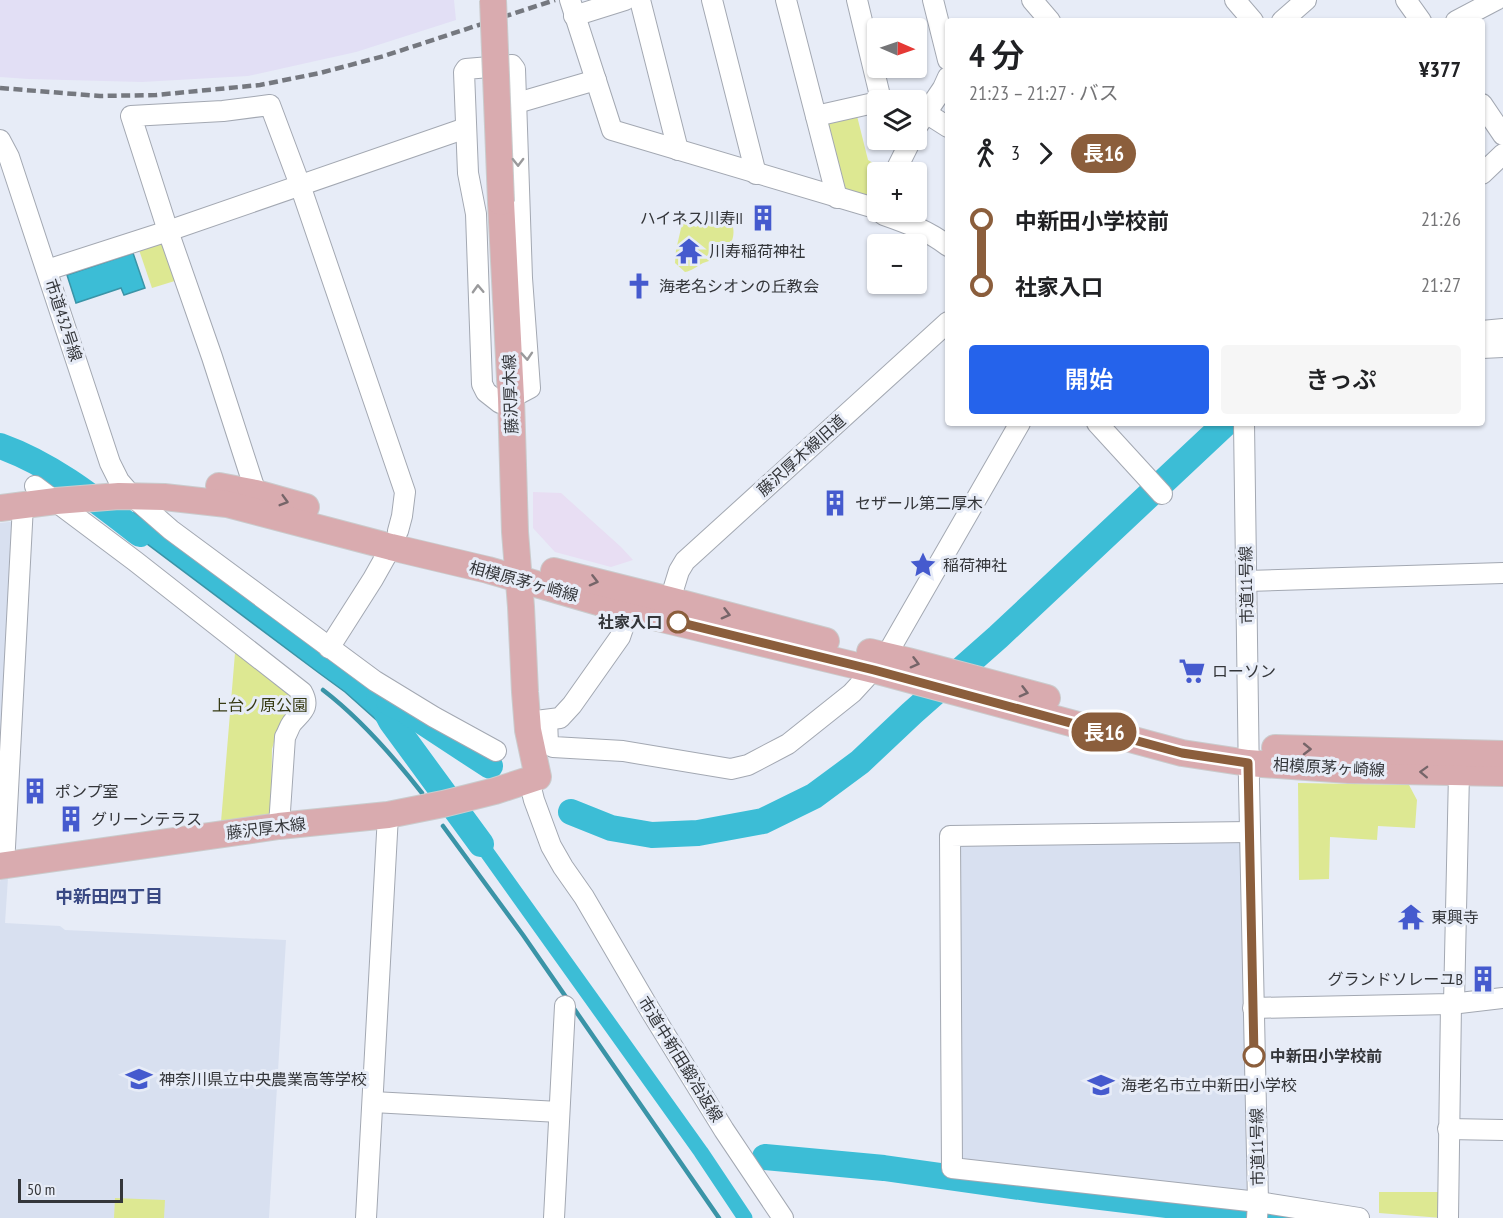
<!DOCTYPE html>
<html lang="ja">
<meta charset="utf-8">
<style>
body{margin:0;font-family:"PT Sans Narrow","Noto Sans JP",sans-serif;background:#f6f6f6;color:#202124;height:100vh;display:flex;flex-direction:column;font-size:22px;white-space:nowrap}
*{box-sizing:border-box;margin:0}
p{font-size:20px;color:#757577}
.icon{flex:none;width:33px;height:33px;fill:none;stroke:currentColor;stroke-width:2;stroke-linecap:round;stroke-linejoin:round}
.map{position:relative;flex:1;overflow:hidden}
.side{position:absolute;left:945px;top:18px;width:540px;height:408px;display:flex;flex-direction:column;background:#fff;border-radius:6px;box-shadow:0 2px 4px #0004}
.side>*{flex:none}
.badge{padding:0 12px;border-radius:20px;font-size:21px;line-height:39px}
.needle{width:39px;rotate:92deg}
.fabs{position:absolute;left:867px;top:18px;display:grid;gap:12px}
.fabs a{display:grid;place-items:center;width:60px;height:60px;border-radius:6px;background:#fff;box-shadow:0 2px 4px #0004;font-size:30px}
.scale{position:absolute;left:18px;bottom:15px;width:105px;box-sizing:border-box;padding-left:6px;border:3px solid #34363a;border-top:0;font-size:16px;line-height:21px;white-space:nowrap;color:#34363a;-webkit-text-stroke:4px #e7ecf7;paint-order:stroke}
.map>.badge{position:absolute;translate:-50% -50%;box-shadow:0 0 0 3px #fff}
.legs{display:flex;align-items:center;gap:9px;height:66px;padding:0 24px;font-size:20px}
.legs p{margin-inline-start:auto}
.head{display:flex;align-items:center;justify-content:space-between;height:102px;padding:0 24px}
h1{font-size:33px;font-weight:600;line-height:45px}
.primary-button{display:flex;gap:12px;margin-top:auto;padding:12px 24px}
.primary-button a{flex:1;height:69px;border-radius:6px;background:#2563eb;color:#fff;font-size:24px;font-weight:600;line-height:69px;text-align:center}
.primary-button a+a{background:#f6f6f6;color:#202124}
ul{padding:0 24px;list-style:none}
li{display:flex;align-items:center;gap:21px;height:66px;font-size:22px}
li i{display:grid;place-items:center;width:9px;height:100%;margin:0 8px;background:currentColor}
li i::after{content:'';width:15px;height:15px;margin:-8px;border:4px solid;border-radius:50%;background:#fff}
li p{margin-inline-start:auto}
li:first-child i{background:linear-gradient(#0000 50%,currentColor 0)}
li:last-child i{background:linear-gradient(currentColor 50%,#0000 0)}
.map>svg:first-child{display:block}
.commercial{fill:#e8def3}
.industrial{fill:#e2dff5}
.built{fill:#d8e0f0}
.green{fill:#dde892}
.water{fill:#3cbdd6;stroke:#3a94a7;stroke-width:1.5}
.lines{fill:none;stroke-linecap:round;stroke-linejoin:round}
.stream{stroke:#3a94a7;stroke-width:4.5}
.canal{stroke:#3cbdd6;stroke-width:15}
.river{stroke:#3cbdd6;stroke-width:26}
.minor-casing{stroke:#a3a8b2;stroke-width:22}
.major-casing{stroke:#cacbcc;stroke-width:28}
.minor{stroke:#fff;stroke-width:20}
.major{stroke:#d9abaf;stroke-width:26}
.rail{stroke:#75787f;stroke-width:4.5;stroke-dasharray:9 4.5;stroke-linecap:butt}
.major-bridge-casing{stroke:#cacbcc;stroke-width:28;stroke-linecap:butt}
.major-bridge{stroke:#d9abaf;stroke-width:26}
.oneway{stroke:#9a9a9c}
.oneway2{stroke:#766569}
.line-1-casing{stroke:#fff;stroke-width:14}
.line-1{stroke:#8b5e3c;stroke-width:9}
.stop-1-dot{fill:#fff;stroke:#8b5e3c;stroke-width:3}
.labels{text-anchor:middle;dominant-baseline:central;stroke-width:6;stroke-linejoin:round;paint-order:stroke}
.poi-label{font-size:16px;fill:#34363a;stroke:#e7ecf7;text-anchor:start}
.street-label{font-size:16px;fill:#34363a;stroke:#e7ecf7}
.stop-label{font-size:16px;font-weight:bold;fill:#34363a;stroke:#e7ecf7;text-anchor:end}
.park-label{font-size:16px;fill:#373b14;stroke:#e7ecf7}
.neighbourhood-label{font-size:18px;font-weight:bold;fill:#3a4984;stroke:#e7ecf7}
</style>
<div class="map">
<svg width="1503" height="1218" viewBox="0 0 1503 1218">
<rect width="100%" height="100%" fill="#e7ecf7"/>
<path class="commercial" d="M533,492L561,493L621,547L633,560L611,567L555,552L533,528Z"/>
<path class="industrial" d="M0,0H454L456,20L356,52L248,76L142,82L28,79L0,77Z"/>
<g class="built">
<path d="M18,521L0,836V523Z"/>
<path d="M1241,839L1247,1195L962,1163L957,1157L959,843Z"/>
<path d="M1,878H8L5,923L60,926L65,930L286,940L269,1218H0V882Z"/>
</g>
<g class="green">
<path d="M856,112L868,160L885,170L884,172H878C877,182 879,192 870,198L843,189L825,119Z"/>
<path d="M719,220L727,221L732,224C737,237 729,251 717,258C713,260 708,261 703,263C697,266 692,271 685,272L675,263L676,250L682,224H689L696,227L704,222Z"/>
<path d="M157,241L166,244L178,280L152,288L138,247Z"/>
<path d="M235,653L291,694C300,708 285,719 278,730C275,736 274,743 272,749L271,809L269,815L221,822Z"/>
<path d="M1298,783L1409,785L1417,800L1415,828L1378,826L1377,840L1330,837L1329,879L1299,880Z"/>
<path d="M1379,1192H1443L1442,1218L1379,1213Z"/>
<path d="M115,1198L165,1200L164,1218H114Z"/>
</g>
<g class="water">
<path d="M133,253L145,288L124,295L121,288L76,303L67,275Z"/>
<path d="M0,437C22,444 46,453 65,466L35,471L0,454Z"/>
<path d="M134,513L161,530L404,706L401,716L390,732L345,692L319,673L123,526L102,514Z"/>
</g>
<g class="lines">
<g class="stream">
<path d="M323,690C361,719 393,756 422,793"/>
<path d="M443,826L523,935L719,1218"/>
</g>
<path class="canal" d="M481,844L701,1152L745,1218"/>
<g class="river">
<path d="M0,446C53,465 96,500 140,534"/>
<path d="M379,698L391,721L481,844"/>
<path d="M389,702L403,709L490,766"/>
<path d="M571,812L611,828L652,835L698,833L763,821L814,796L860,762L912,713L998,637L1226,423"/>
<path d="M765,1157L884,1168L1041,1190L1275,1218"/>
</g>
<g class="minor-casing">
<g id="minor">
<path d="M570,0L612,130L878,209"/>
<path d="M640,0L678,150"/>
<path d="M712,0L756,174"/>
<path d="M786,0L837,198"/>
<path d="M857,0L881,100"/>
<path d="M933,0L948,60"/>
<path d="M1032,0L1050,21"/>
<path d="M1235,0L1253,21"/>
<path d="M1406,0L1421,21"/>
<path d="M574,16L625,0"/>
<path d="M1282,21L1306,0"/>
<path d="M1456,21L1496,0"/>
<path d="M517,103L596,80"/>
<path d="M1482,104L1503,135"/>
<path d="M926,113L948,127"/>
<path d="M816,116L878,102"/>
<path d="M916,128L943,88L948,77"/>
<path d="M0,140L9,157L110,463L119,481L132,496L171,530L375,681L434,717L496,751"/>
<path d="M895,172L911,140"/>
<path d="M1482,174L1503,154"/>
<path d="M880,212L884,215C907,223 929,231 948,246"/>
<path d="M47,270L168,231L466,128"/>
<path d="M1482,331L1503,329"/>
<path d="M1482,348L1503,347"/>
<path d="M500,403L486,392L482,384L476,214L468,173L464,72L466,69L512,65L515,69L522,278L530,388L511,398"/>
<path d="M1097,423L1162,494"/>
<path d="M1244,423L1249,783L1258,1202L1257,1218"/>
<path d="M35,486L135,561L302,692C311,708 301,712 292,723C289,727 288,732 285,737L279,826"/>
<path d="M256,493L212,357L168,231L131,116L223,111L270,105L300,185L405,492L402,516L398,531"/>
<path d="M1247,581L1503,573"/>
<path d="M670,600L679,571L685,561L948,322"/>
<path d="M329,648L373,579L391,547"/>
<path d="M547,720L548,744L553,747L623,751L731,769L748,765L788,744L852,693L886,656L1020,423"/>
<path d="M536,721L560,718L572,705L620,637L629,611"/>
<path d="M529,780L534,800L551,846L563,867L584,897L650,1010L724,1130L783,1218"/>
<path d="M1250,832L950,836L952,1168L1258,1202L1359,1218"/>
<path d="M4,866L23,505"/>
<path d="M1454,1003L1459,773"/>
<path d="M1253,1008L1451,1004L1503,998"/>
<path d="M373,1102L559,1112"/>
<path d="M1448,1129L1503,1130"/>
<path d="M366,1218L388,815"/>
<path d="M554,1218L565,1006"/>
<path d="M1448,1218L1451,1004"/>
</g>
</g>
<g class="major-casing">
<g id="major">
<path d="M219,486L256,493L306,507"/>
<path d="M0,508L56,501L119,496L164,497L227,504L391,547L488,570L629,611L874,670L1182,753L1248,763L1349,770L1503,773"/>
<path d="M554,571L670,600L826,641"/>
<path d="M870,652L908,661L1047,698"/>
<path d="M1275,748L1503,754"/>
<path d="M0,866L279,826L388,815L443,804L495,791L538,777L528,730L525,692L521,607L515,532L511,398L501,202"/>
</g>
</g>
<use href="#minor" class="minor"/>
<use href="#major" class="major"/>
<path class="rail" d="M0,88L100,96L156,95L260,85L320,73L384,56L555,0"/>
<g class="major-bridge-casing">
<path id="major-bridge" d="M493,0L501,202"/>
</g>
<use href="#major-bridge" class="major-bridge"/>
</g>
<defs><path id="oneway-chevron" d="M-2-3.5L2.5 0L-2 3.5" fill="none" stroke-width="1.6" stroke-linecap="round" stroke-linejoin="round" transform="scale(1.5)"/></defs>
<g class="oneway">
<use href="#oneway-chevron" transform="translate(518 162) rotate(89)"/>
<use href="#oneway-chevron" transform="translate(478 289) rotate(-92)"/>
<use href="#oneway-chevron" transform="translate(527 356) rotate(86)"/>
</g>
<g class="oneway2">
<use href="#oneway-chevron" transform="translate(284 501) rotate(16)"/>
<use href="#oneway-chevron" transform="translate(594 581) rotate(14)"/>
<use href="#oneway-chevron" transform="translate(726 614) rotate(15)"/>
<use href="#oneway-chevron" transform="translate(915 663) rotate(15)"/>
<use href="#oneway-chevron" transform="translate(1024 692) rotate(15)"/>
<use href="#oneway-chevron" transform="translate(1307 749) rotate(1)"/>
<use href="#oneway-chevron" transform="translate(1424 772) rotate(-178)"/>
</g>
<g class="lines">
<g class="line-1-casing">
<path id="line-1" d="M678,622L874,670L1182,753L1248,763L1254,1056"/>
</g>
<use href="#line-1" class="line-1"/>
</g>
<defs>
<g id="building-bare" transform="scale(2.07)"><path d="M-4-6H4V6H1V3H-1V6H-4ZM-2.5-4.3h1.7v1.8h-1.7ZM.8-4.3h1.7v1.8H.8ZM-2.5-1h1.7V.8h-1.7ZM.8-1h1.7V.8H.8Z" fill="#455ace" stroke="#e7ecf7" stroke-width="2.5" paint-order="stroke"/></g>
<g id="temple-bare" transform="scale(2.07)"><path d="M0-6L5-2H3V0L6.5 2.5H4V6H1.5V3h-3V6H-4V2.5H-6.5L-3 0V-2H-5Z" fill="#455ace" stroke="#e7ecf7" stroke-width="2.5" paint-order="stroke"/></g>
<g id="church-bare" transform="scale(2.07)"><path d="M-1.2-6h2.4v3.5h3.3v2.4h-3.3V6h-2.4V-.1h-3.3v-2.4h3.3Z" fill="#455ace" stroke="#e7ecf7" stroke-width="2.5" paint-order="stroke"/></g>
<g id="sight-bare" transform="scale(2.07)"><path d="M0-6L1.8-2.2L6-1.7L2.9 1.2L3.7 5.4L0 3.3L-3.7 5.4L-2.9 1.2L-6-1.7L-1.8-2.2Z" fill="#455ace" stroke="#e7ecf7" stroke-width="2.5" paint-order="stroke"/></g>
<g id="supermarket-bare" transform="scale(2.07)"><path d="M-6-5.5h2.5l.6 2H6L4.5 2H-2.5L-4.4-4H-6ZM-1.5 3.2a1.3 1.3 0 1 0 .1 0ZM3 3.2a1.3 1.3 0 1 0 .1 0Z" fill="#455ace" stroke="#e7ecf7" stroke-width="2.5" paint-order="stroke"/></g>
<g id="school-bare" transform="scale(2.07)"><path d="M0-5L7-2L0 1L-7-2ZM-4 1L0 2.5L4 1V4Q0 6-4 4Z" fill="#455ace" stroke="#e7ecf7" stroke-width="2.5" paint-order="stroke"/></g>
</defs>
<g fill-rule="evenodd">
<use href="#building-bare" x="763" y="218"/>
<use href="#temple-bare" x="689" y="251"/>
<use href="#church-bare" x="639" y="286"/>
<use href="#building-bare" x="835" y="503"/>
<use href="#sight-bare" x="923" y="565"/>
<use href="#supermarket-bare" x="1192" y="671"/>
<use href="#building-bare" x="35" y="791"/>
<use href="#building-bare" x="71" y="819"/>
<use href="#temple-bare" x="1411" y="917"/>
<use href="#building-bare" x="1483" y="979"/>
<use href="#school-bare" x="139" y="1079"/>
<use href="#school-bare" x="1101" y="1085"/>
</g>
<g class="stop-1-dot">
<circle cx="678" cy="622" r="10"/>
<circle cx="1254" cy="1056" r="10"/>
</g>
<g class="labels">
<g class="poi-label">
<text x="743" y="218" text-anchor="end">ハイネス川寿II</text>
<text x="709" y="251">川寿稲荷神社</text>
<text x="659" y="286">海老名シオンの丘教会</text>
<text x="855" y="503">セザール第二厚木</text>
<text x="943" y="565">稲荷神社</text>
<text x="1212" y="671">ローソン</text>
<text x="55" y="791">ポンプ室</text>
<text x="91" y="819">グリーンテラス</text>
<text x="1431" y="917">東興寺</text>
<text x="1463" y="979" text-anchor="end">グランドソレーユB</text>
<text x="159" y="1079">神奈川県立中央農業高等学校</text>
<text x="1121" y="1085">海老名市立中新田小学校</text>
</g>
<g class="street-label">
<text transform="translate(64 320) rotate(72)">市道432号線</text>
<text transform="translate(510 394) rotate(-92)">藤沢厚木線</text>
<text transform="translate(801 455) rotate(-42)">藤沢厚木線旧道</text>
<text transform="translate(524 581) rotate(15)">相模原茅ヶ崎線</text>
<text transform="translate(1246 585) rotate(-91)">市道11号線</text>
<text transform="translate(1329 767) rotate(3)">相模原茅ヶ崎線</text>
<text transform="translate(266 828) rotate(-7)">藤沢厚木線</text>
<text transform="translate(681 1059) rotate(58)">市道中新田鍛冶返線</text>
<text transform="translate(1257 1147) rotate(-91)">市道11号線</text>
</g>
<g class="stop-label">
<text x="662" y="622">社家入口</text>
<text x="1270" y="1056" text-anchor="start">中新田小学校前</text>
</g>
<g class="park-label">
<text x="260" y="705">上台ノ原公園</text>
</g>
<g class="neighbourhood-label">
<text x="109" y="896">中新田四丁目</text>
</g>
</g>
</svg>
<div class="fabs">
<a><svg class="needle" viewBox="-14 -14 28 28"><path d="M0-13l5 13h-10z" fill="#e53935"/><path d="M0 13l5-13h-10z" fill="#757577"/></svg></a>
<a><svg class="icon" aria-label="layers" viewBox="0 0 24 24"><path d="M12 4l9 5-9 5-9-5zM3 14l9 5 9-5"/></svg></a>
<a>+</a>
<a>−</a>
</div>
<div class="scale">50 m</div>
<b class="badge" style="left:1104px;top:732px;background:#8b5e3c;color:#fff">長16</b>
<section class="side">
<div class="head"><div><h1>4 分</h1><p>21:23 – 21:27 · バス</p></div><b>¥377</b></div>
<div class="legs"><svg class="icon" aria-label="walk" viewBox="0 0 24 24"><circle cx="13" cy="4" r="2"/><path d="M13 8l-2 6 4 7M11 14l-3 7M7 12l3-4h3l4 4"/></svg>3<svg class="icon" aria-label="forward" viewBox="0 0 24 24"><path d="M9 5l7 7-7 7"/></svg><b class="badge" style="background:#8b5e3c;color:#fff">長16</b></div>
<ul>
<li><i style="color:#8b5e3c"></i><b>中新田小学校前</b><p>21:26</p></li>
<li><i style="color:#8b5e3c"></i><b>社家入口</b><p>21:27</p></li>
</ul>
<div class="primary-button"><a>開始</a><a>きっぷ</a></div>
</section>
</div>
